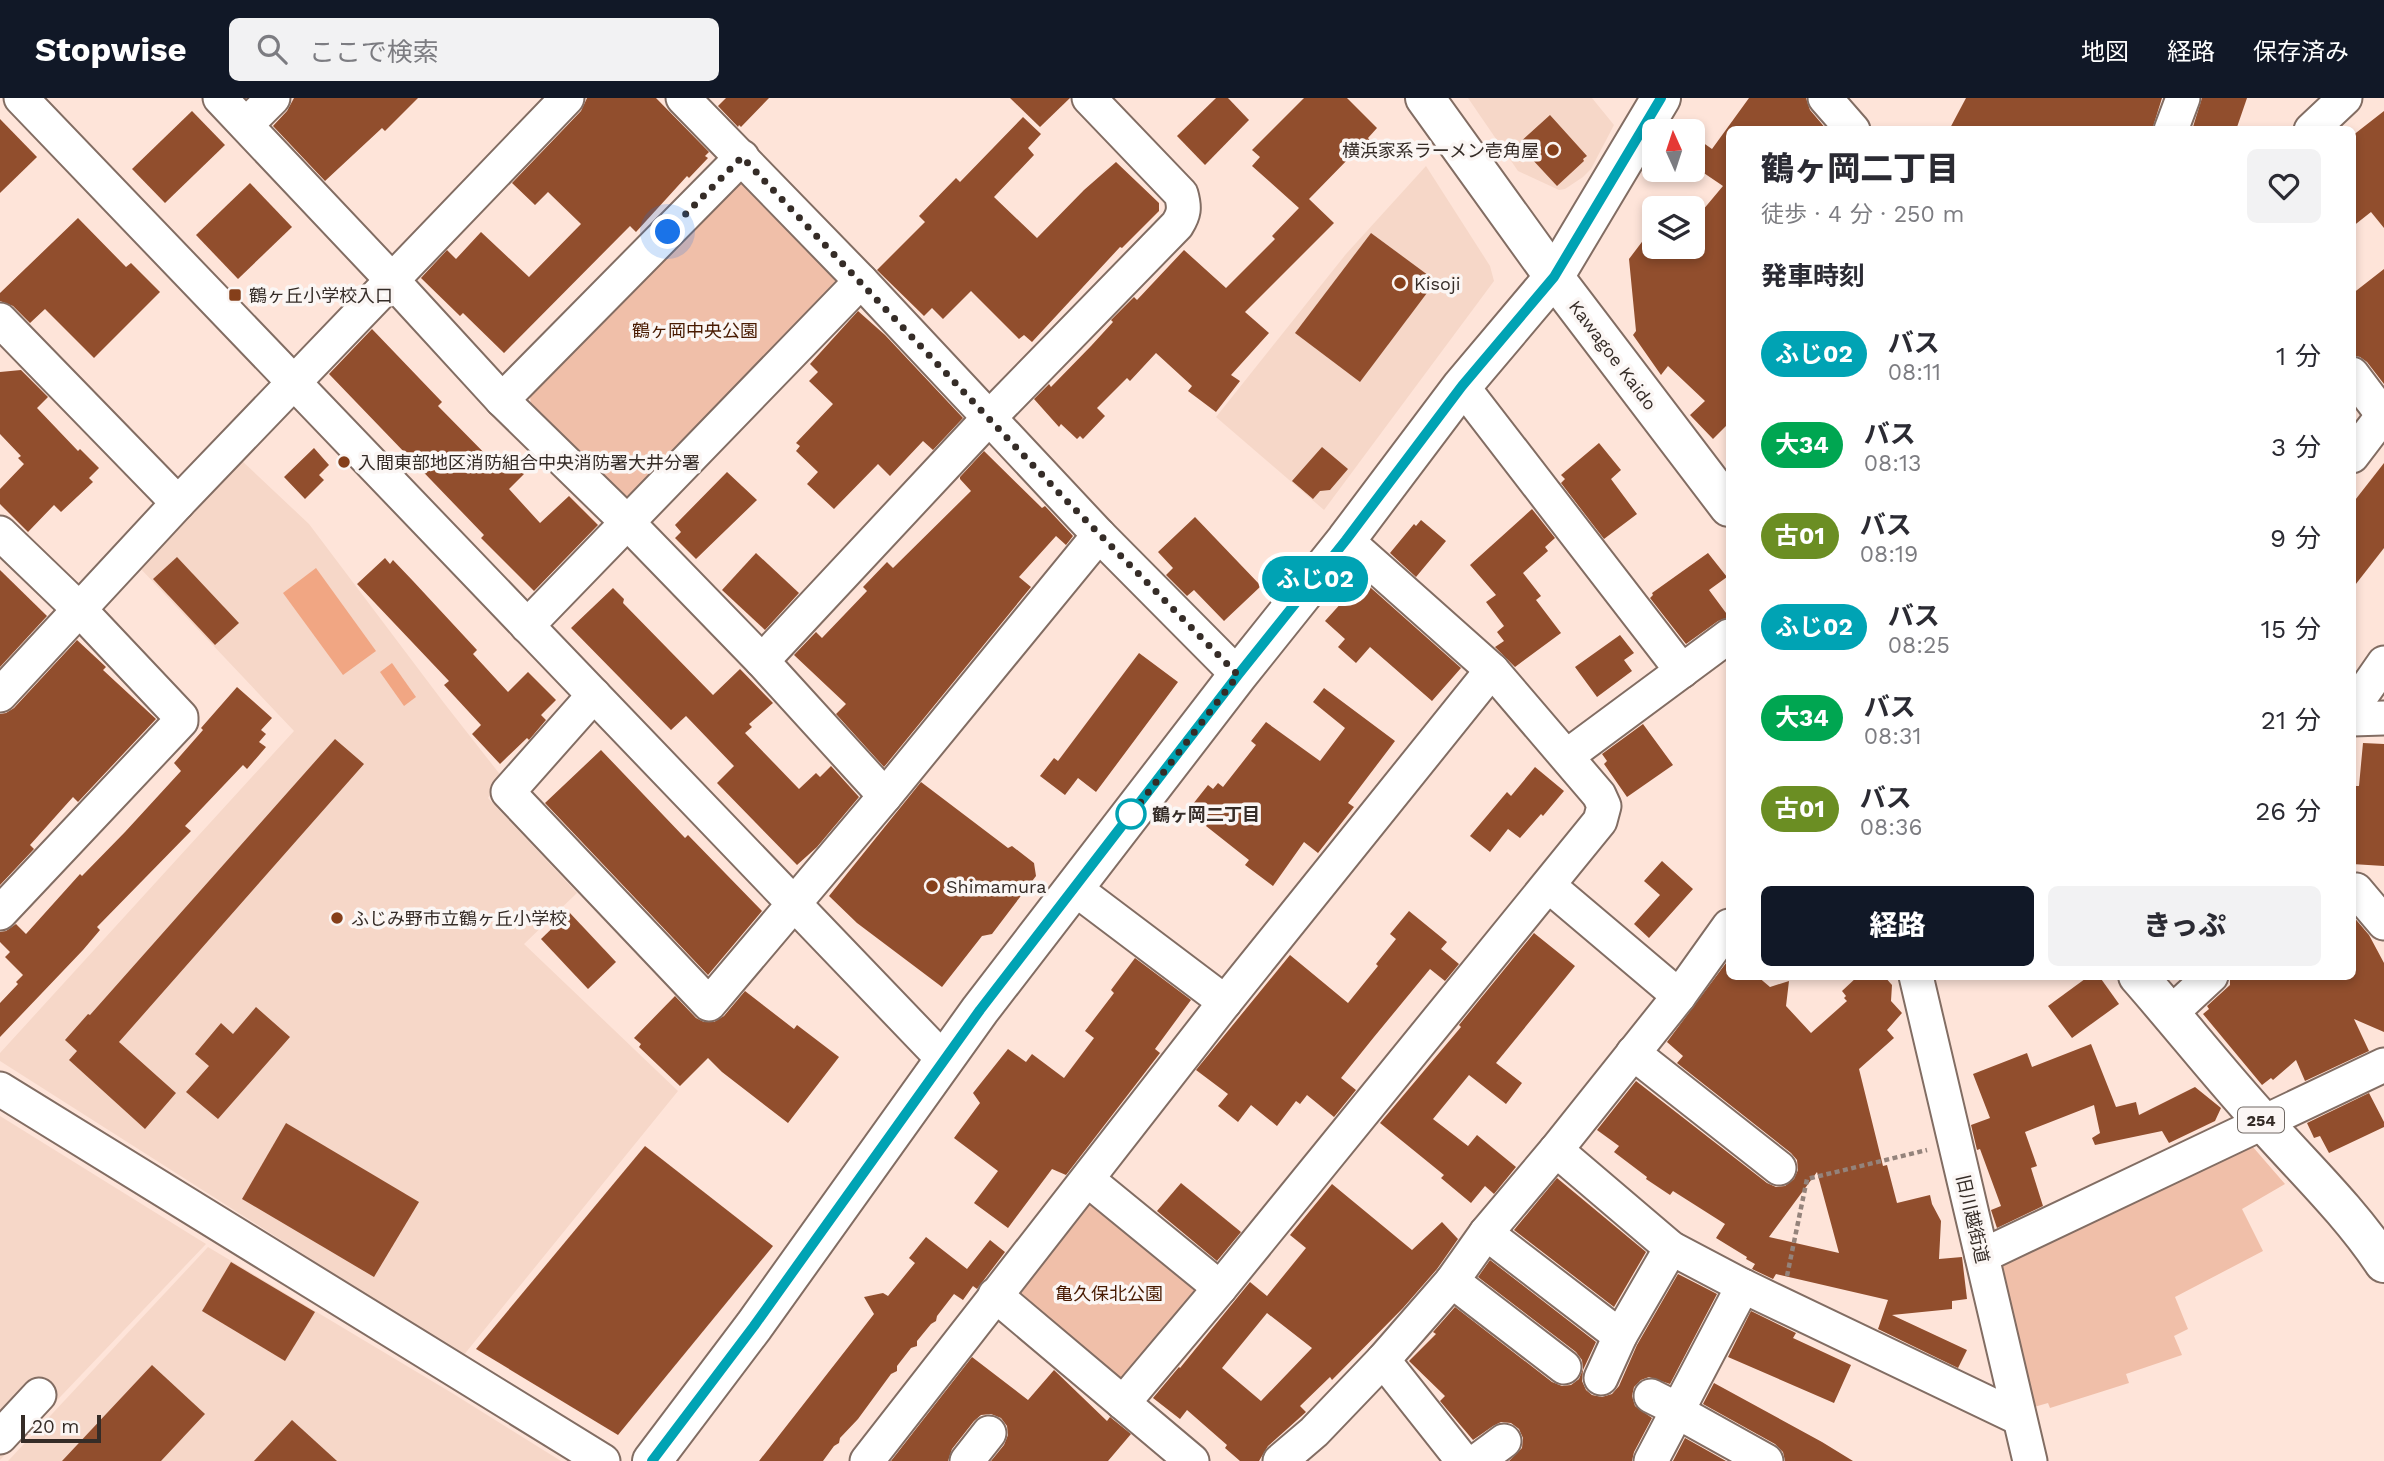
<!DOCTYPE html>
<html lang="ja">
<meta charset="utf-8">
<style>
body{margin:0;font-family:"Work Sans","Noto Sans JP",sans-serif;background:#f2f2f3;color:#2b2b33;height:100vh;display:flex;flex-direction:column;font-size:26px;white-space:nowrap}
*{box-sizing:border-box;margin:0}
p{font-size:23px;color:#7c7c81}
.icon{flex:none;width:38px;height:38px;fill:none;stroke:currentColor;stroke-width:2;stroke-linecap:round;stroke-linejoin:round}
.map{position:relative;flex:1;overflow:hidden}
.drawer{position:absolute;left:1726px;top:28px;width:630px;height:854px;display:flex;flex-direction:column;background:#fff;border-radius:10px;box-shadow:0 4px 10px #0003}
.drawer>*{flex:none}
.badge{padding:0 14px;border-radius:23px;font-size:24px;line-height:46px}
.needle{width:46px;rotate:357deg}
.buttons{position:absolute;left:1642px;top:21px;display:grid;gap:14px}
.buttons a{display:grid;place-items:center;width:63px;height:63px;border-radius:10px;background:#fff;box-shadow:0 4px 10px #0003;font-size:35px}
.scale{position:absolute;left:21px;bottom:18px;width:80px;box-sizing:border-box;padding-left:7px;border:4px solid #352c27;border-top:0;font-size:19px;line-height:24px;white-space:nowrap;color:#352c27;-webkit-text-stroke:5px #fbf6f4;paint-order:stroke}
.you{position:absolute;width:35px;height:35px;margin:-18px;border:5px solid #fff;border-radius:50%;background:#1a73e8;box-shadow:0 0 0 10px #1a73e833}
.map>.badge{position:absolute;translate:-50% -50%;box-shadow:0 0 0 4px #fff}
h2{padding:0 35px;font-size:26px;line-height:63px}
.round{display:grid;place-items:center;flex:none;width:74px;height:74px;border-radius:10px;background:#f2f2f3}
.head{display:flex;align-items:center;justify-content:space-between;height:119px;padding:0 35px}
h1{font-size:33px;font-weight:800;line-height:52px}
.button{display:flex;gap:14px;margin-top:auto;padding:14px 35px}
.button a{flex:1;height:80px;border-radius:10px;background:#111827;color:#fff;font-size:28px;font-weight:800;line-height:80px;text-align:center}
.button a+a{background:#f2f2f3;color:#2b2b33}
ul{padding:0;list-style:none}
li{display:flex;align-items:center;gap:21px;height:91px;padding:0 35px}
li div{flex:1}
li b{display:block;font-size:26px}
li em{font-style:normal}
li .badge{min-width:77px;font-weight:700;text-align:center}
header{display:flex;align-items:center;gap:42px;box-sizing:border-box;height:98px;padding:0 35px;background:#111827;color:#fff}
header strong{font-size:33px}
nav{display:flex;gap:38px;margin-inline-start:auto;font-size:24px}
.search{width:490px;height:63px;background:#f2f2f3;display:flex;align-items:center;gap:18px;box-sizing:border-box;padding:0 24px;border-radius:10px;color:#7c7c81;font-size:26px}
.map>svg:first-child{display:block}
.built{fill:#f6d7c8}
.green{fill:#f0bfa9}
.water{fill:#f1a683}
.building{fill:#914e2d;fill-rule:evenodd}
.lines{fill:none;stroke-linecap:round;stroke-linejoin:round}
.minor-casing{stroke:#826d63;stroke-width:37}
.major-casing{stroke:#826d63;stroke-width:42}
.highway-casing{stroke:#826d63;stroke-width:42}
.path{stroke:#94837b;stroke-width:4.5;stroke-dasharray:5 3.5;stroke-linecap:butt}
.minor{stroke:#fff;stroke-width:33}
.major{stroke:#fff;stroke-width:38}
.highway{stroke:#fff;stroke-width:38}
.line-casing{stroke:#fff;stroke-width:16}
.line{stroke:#00a3b4;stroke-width:10}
.walk{stroke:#352c27;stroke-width:7;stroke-dasharray:0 12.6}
.poi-dot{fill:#853f1a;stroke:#fbf6f4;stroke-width:2.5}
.stop-dot{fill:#fff;stroke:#00a3b4;stroke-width:3.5}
.labels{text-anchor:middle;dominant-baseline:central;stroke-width:7;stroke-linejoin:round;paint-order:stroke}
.shield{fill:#fbf6f4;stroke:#706964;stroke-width:2}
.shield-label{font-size:16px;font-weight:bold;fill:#352c27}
.poi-label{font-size:18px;fill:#352c27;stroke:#fbf6f4;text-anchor:start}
.park-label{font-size:18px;fill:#481a01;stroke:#fbf6f4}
.street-label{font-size:18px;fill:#352c27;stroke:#fbf6f4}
.stop-label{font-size:18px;font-weight:bold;fill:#352c27;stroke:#fbf6f4;text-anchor:start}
</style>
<header>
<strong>Stopwise</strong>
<div class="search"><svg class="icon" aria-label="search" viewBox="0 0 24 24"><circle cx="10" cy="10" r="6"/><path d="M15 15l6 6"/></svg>ここで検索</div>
<nav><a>地図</a><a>経路</a><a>保存済み</a></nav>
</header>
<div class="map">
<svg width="2384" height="1363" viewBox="0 0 2384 1363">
<rect width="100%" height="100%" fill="#fee4d9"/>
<g class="built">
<path d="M1468,0H1592L1614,27L1591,71L1583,79L1565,91L1559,92L1518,73Z"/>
<path d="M1426,68L1490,168L1494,183L1324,412L1216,319L1346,156Z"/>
<path d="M240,361L309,426L444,605L502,679L488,700L577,795L524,846L678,993L463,1258L0,963V955L294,633L139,469Z"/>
<path d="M0,1018L206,1146L0,1362Z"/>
<path d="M208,1149L452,1295L561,1363H8Z"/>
</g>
<g class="green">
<path d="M737,83L752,84L839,179L840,188L632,401H618L531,310L530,298Z"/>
<path d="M2246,1041L2285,1086L2242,1111L2263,1153L2175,1199L2188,1231L2174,1238L2182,1257L2126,1276L2129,1285L2050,1310L2048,1305L2034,1309L1998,1161Z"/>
<path d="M1100,1103L1201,1185L1203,1198L1131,1286H1116L1019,1204L1016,1190L1084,1104Z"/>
</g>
<g class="water">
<path d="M316,470L376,553L343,577L283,495Z"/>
<path d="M392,565L416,599L404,608L380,574Z"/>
</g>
<g class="building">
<path d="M294,0H418L385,33L382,30L325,83L273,28L287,13Z"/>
<path d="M587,0H656L709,54L705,58L708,60L689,80L687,78L636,134L630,128L504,255L463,215L460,218L421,180L447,152L456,161L481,134L529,179L581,126L548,94L535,107L512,85L581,13Z"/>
<path d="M726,0H769L741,29L739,27L738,29L718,8Z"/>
<path d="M1010,0H1070L1040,29Z"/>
<path d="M1216,0H1228L1249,22L1205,67L1177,38Z"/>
<path d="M1304,0H1347L1377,30L1368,40L1370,43L1355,59L1353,56L1309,101L1334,125L1245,214L1269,235L1231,277L1240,283L1216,314L1188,293L1192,288L1156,255L1130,283L1127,280L1097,310L1105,318L1083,341L1080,338L1077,341L1061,326L1059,329L1034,301L1049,286L1051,289L1091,248L1113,224L1111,222L1134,199L1137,202L1184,152L1226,190L1275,141L1272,138L1299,110L1252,68L1260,59L1252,52Z"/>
<path d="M1749,0H1806L1810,12L1827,32H1729V325L1713,341L1690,317L1705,303L1668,268L1661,277L1633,237L1636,233L1629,161L1654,128V149H1692V125L1723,88L1692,67V37L1712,51Z"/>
<path d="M1966,0H2162L2152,32H1949Z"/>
<path d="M2202,0H2247L2236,32H2192Z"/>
<path d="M192,13L225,47L165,105L132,71Z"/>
<path d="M2384,13V130L2371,114L2352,129V38Z"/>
<path d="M1550,17L1587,58L1583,61L1584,63L1557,88L1518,46Z"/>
<path d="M1023,19L1041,36L1028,50L1034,57L994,99L1037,140L1084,92L1116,64L1159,105V113L1122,150L1120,149L1032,244L1024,237L1019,241L971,193L943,221L932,210L924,218L877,172L925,124L919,118L956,80L960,84Z"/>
<path d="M0,21L37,59L0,95Z"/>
<path d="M250,85L292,129L238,181L196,137Z"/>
<path d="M78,120L126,169L131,165L160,194L94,260L45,211L30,225L13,208L0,203V195Z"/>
<path d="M1371,135L1436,183L1360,284L1295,235Z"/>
<path d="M2384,171V286L2367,264L2360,259L2352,257V196Z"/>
<path d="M858,213L885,237L963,320L933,352L923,343L890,378L878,366L834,411L807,386L818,374L796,353L800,348L796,345L833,306L809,283L818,274L810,266Z"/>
<path d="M372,231L442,304L438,308L500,371L510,362L524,376L509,391L540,425L569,398L598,427L534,493L481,440L484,437L329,276Z"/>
<path d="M21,272L48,299L37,310L78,353L80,351L99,370L89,380L93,384L61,414L54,407L28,434L0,406V391L24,366L18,360L21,358L0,336V274Z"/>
<path d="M1599,345L1621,372L1611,381L1637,416L1604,441L1561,385L1565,381L1561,377Z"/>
<path d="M1322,349L1348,371L1330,392L1320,393L1313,401L1292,383Z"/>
<path d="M314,350L329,367L319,377L324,382L305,401L284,379Z"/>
<path d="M984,353L1042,410L1045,408L1073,438L1066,447L1056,438L1019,479L1031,489L884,669L836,616L846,606L794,557L816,534L822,540L867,493L863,489L887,464L893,470L971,393L960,381V379Z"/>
<path d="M2384,365V450L2352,491V406Z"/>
<path d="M727,374L757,402L696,461L675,440L681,434L675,427Z"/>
<path d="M1532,411L1555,440L1545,449L1548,453L1523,475L1541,498L1536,502L1561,535L1515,569L1495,549L1504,543L1497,534L1504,528L1486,504L1496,497L1470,467Z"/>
<path d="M1195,419L1261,488L1224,523L1194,492L1187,498L1166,477L1173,470L1158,454Z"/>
<path d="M1421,422L1446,443L1416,479L1390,455L1414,426L1416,428Z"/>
<path d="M756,455L799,495L765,532L722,492Z"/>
<path d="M1708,455L1727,479L1709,492L1729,519L1718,523L1686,546L1650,500L1653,497L1652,495Z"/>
<path d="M177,459L239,525L215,547L153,481Z"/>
<path d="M385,460L390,466L393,462L413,483L477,552L473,556L508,594L528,574L556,602L541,617L546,622L529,642L527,640L500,666L472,636L481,627L444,587L449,583L357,486Z"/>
<path d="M0,472L47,518L0,569Z"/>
<path d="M1362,482L1461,570L1432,603L1370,549L1356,565L1338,549L1345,541L1325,523Z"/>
<path d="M613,490L624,501L623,505L713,597L740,571L773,605L749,626L752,629L745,635L799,691L816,675L820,679L831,668L859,699L817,749L797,767L717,685L734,668L686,618L671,632L571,530Z"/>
<path d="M1620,537L1634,555L1624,562L1632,573L1597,599L1575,569Z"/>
<path d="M77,542L106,569L103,572L156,621L78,704L73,699L30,747L34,751L0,787V616L6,615L14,610Z"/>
<path d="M1139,555L1178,584L1096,694L1078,680L1065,697L1040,678L1054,660L1058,663Z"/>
<path d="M237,589L272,620L261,632L266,636L259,644L266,649L247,671L243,667L185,728L191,733L97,829L100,832L83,852L0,939V905L18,886L16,884L23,877L5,859L10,854L0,844V834L6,833L16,826L26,836L80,776L82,778L125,734L181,673L174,665L203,632L201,630Z"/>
<path d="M1324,590L1395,643L1348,705L1354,709L1318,755L1304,744L1273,788L1245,767L1249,762L1206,728L1208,725L1189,711L1208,687L1213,691L1218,685L1223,689L1256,647L1251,643L1266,624L1320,663L1345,630L1313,604Z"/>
<path d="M1643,626L1673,667L1627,699L1604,666L1607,663L1602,656Z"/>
<path d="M335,641L364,666L119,944L176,995L145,1031L69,962L77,953L65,942L88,916L90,917Z"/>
<path d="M2363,645L2384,646V768L2352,766L2353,688H2359Z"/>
<path d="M601,652L685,740L688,737L762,813L708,877L545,705Z"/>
<path d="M1535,669L1564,693L1543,718L1541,716L1520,740L1508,731L1490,754L1470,738L1507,694L1511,698Z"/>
<path d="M921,684L1008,750L1012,748L1034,765L1036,778L992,836L982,838L942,889L857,825L829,798Z"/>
<path d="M1662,763L1693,791L1649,840L1634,826L1660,797L1644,783Z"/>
<path d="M1409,813L1447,844L1441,851L1459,866L1445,883L1430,871L1374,939L1341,980L1356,992L1334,1019L1307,997L1300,1006L1296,1003L1277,1028L1251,1007L1238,1024L1218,1008L1228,996L1196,972L1290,857L1348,905L1378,868L1376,866L1396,841L1390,836Z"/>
<path d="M569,814L616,864L588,891L541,841Z"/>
<path d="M2352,817L2369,837L2384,865V934L2354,921L2369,953L2305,983L2296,962L2273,982L2271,980L2262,987L2203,916L2209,911L2207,908L2230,887V878H2352Z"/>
<path d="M1534,835L1575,868L1496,965L1522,985L1506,1006L1469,977L1433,1021L1468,1048L1477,1037L1516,1069L1494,1096L1485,1088L1471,1105L1441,1080L1444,1077L1380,1025L1461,929L1459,927Z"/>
<path d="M1135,860L1191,902L1155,951L1160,955L1066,1077L1052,1071L1008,1130L974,1105L998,1073L954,1040L980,1005L973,995L1008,951L1026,964L1032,956L1064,980L1094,940L1085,933L1114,895L1111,892Z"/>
<path d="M1729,861V878H1757L1770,889L1789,883L1786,908L1811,935L1847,903L1844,900L1846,898L1842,893L1858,878H1884L1892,887L1891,903L1902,915L1887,932L1894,940L1859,971L1883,1068L1887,1067L1897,1105L1930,1097L1932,1106L1941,1123L1939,1161L1962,1159L1967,1201L1952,1203V1211L1892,1217L1967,1252L1958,1270L1878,1231L1888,1202L1776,1176L1773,1181L1752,1171L1755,1166L1746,1161L1747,1159L1716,1140L1725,1126L1673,1093L1670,1097L1646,1081L1647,1079L1614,1054L1619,1048L1597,1032L1636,983L1767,1085L1776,1089L1785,1088L1794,1081L1798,1072L1797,1062L1791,1055L1677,965L1683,958L1667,944ZM1817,1074L1839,1155L1769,1139Z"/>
<path d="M2089,878H2099L2119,906L2072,940L2048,908Z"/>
<path d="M745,893L794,931L797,927L839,959L788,1025L722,974L708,960L680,988L639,949L641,946L634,940L675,898L696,920L704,924H714L724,918Z"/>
<path d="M256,909L290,939L218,1021L186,994L209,968L195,956L221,925L233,936Z"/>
<path d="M2091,946L2116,1009L2136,1004L2139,1017L2195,989L2221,1010L2215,1023L2169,1045L2162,1033L2095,1047L2092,1040L2100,1035L2094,1007L2025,1034L2037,1068L2031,1070L2043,1108L1997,1130L1991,1112L2001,1108L1980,1051L1977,1052L1971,1027L1990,1020L1973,976L2027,955L2032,969Z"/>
<path d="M2369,995L2384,1024V1029L2329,1055L2320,1038L2314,1040L2307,1025Z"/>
<path d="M286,1025L419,1104L374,1179L242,1101Z"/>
<path d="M645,1048L773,1148L618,1337L476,1251Z"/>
<path d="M1557,1080L1646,1154L1614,1209L1514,1132Z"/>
<path d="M1181,1085L1241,1134L1217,1163L1157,1113Z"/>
<path d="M1332,1086L1412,1152L1442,1124L1458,1141L1437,1171L1403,1210L1332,1282L1330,1279L1300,1308L1306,1314L1268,1348L1259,1363H1240L1225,1350L1227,1347L1187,1312L1180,1321L1153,1300L1179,1269L1180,1270L1250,1184L1267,1198L1306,1150L1290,1137ZM1267,1215L1312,1250L1261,1303L1222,1270Z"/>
<path d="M926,1139L967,1171L990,1142L1005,1154L977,1191L973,1188L963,1202L954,1196L937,1218L936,1223L931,1226L917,1243V1248L911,1250L897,1268V1273L891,1276L858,1321L840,1340L839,1345L834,1348L823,1363H759L874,1216L864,1199L883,1195L888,1198L915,1165L909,1160Z"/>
<path d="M1490,1162L1596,1244L1583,1272L1582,1283L1586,1292L1592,1297L1602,1299L1612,1296L1619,1288L1637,1247L1678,1176L1717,1196L1670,1286L1649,1279L1641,1282L1634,1289L1632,1298L1635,1308L1652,1320L1634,1354L1632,1363H1509L1522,1350L1523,1340L1519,1331L1511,1325L1501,1324L1493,1328L1473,1342L1440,1303L1445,1298L1409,1263L1436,1236L1433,1234L1455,1209L1552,1284L1562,1288L1571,1287L1579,1281L1583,1271L1582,1262L1576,1254L1478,1179Z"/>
<path d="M231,1164L315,1214L285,1263L202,1213Z"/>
<path d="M1751,1213L1796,1235L1793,1240L1851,1267L1834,1305L1728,1259Z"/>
<path d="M972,1259L1028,1302L1054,1272L1107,1323L1110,1319L1131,1336L1108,1363H991L1004,1347L1008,1337L1007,1328L1001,1320L991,1316L981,1317L974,1323L952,1351L948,1363H891Z"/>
<path d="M152,1267L205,1316L161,1363H62Z"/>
<path d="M1714,1285L1822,1344L1853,1363H1785L1783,1354L1775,1346L1703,1306Z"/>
<path d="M292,1322L337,1363H254Z"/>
<path d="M1685,1340L1726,1363H1673Z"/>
</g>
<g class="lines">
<g class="minor-casing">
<g id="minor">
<path d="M21,0L944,962"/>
<path d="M220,0L391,181L502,302L628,425L762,563L885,698"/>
<path d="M683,0L861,183L1099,437L1238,577"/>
<path d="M1825,0L1853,32"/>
<path d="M246,27L273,0"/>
<path d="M2171,32L2183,0"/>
<path d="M2311,32L2345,0"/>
<path d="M0,222L178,405"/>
<path d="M2352,276L2383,317"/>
<path d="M1462,288L1682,573"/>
<path d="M502,302L742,59"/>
<path d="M2352,358L2384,316"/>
<path d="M0,435L80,512L181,619V623L0,815"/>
<path d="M527,528L861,183"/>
<path d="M762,563L988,321L1177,127C1184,116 1185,110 1181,96L1089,0"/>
<path d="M0,597L178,405L567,0"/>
<path d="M594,597L508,694L709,906L885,698L1099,437"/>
<path d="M2352,611L2384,565"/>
<path d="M2352,621L2384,620"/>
<path d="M1567,658L1729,538"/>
<path d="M1549,788L1679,898"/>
<path d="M1074,790L1225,904"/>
<path d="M2356,792L2384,825"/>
<path d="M1916,878L2030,1363"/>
<path d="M2171,915L2211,878"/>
<path d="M1633,955L1779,1070"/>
<path d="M0,991L603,1363"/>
<path d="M1556,1052L1671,1150L1743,1188L2019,1320"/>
<path d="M1088,1082L1220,1190"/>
<path d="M1486,1135L1620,1238"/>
<path d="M1982,1158L2384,967"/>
<path d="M1452,1183L1564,1269"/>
<path d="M995,1197L1192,1363"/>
<path d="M1383,1262L1463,1363"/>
<path d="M1601,1280L1620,1238L1671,1150"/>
<path d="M1651,1298L1679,1312"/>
<path d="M1123,1305L1220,1190L1600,723L1604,708L1599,697L1492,572L1346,442"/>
<path d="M1678,1314L1766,1363"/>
<path d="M0,1339L39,1297"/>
<path d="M867,1363L1225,904L1492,572"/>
<path d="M967,1363L989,1335"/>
<path d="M1280,1363L1314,1334L1383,1262L1452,1183L1486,1135L1556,1052L1679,898L1729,828"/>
<path d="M1477,1363L1504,1343"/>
<path d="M1651,1363L1743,1188"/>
</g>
</g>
<g class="major-casing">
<path id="major" d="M652,1363L754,1228L980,912L1238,577L1346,442L1462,288L1554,179L1661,0"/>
</g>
<g class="highway-casing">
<g id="highway">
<path d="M1425,0L1554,179L1729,409"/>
<path d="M2138,878C2181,927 2221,978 2265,1026C2305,1071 2350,1114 2384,1165"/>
</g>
</g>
<path class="path" d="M1787,1178L1807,1081L1927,1052"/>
<use href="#minor" class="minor"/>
<use href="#major" class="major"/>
<use href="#highway" class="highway"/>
</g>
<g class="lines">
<g class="line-casing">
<path id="line" d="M652,1363L754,1228L980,912L1238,577L1346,442L1462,288L1554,179L1661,0"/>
</g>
<use href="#line" class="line"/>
<path class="walk" d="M668,134L742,59L1062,398L1238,577L1124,726L1131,716"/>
</g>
<g class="poi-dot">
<circle cx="1553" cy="52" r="7"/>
<circle cx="1400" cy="185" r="7"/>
<rect x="228" y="190" width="14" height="14" rx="3.5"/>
<circle cx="344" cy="364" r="7"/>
<circle cx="932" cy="788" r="7"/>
<circle cx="337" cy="820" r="7"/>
</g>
<circle class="stop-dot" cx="1131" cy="716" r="14"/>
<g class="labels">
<rect class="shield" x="2238" y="1009.5" width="46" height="25" rx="5"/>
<g class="shield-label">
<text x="2261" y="1022">254</text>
</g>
<g class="poi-label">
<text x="1539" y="52" text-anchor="end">横浜家系ラーメン壱角屋</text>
<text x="1414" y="185">Kisoji</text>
<text x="249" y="197">鶴ヶ丘小学校入口</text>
<text x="358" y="364">入間東部地区消防組合中央消防署大井分署</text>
<text x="946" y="788">Shimamura</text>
<text x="351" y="820">ふじみ野市立鶴ヶ丘小学校</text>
</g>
<g class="park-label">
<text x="695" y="232">鶴ヶ岡中央公園</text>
<text x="1109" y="1195">亀久保北公園</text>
</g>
<g class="street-label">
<text transform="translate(1613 257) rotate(53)">Kawagoe Kaido</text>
<text transform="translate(1973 1121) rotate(77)">旧川越街道</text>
</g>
<g class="stop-label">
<text x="1152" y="716">鶴ヶ岡二丁目</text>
</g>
</g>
</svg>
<div class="buttons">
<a><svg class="needle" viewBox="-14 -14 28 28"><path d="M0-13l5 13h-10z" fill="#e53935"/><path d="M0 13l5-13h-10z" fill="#7c7c81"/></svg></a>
<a><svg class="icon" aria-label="layers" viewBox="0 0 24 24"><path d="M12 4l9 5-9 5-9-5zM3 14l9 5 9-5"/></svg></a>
</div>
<div class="scale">20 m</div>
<div class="you" style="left:668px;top:134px"></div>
<b class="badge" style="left:1315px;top:481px;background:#00a3b4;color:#fff">ふじ02</b>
<section class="drawer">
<div class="head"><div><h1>鶴ヶ岡二丁目</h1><p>徒歩 · 4 分 · 250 m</p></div><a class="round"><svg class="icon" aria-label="heart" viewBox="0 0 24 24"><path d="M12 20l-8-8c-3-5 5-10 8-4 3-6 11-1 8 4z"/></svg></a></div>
<h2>発車時刻</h2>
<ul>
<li><span class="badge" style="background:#00a3b4;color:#fff">ふじ02</span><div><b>バス</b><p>08:11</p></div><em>1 分</em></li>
<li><span class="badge" style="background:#00a651;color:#fff">大34</span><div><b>バス</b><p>08:13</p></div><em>3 分</em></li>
<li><span class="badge" style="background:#6b8e23;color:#fff">古01</span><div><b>バス</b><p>08:19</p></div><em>9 分</em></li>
<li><span class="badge" style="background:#00a3b4;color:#fff">ふじ02</span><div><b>バス</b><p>08:25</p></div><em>15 分</em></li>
<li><span class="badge" style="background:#00a651;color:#fff">大34</span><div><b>バス</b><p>08:31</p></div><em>21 分</em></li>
<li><span class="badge" style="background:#6b8e23;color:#fff">古01</span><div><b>バス</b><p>08:36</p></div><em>26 分</em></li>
</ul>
<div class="button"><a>経路</a><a>きっぷ</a></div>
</section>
</div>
